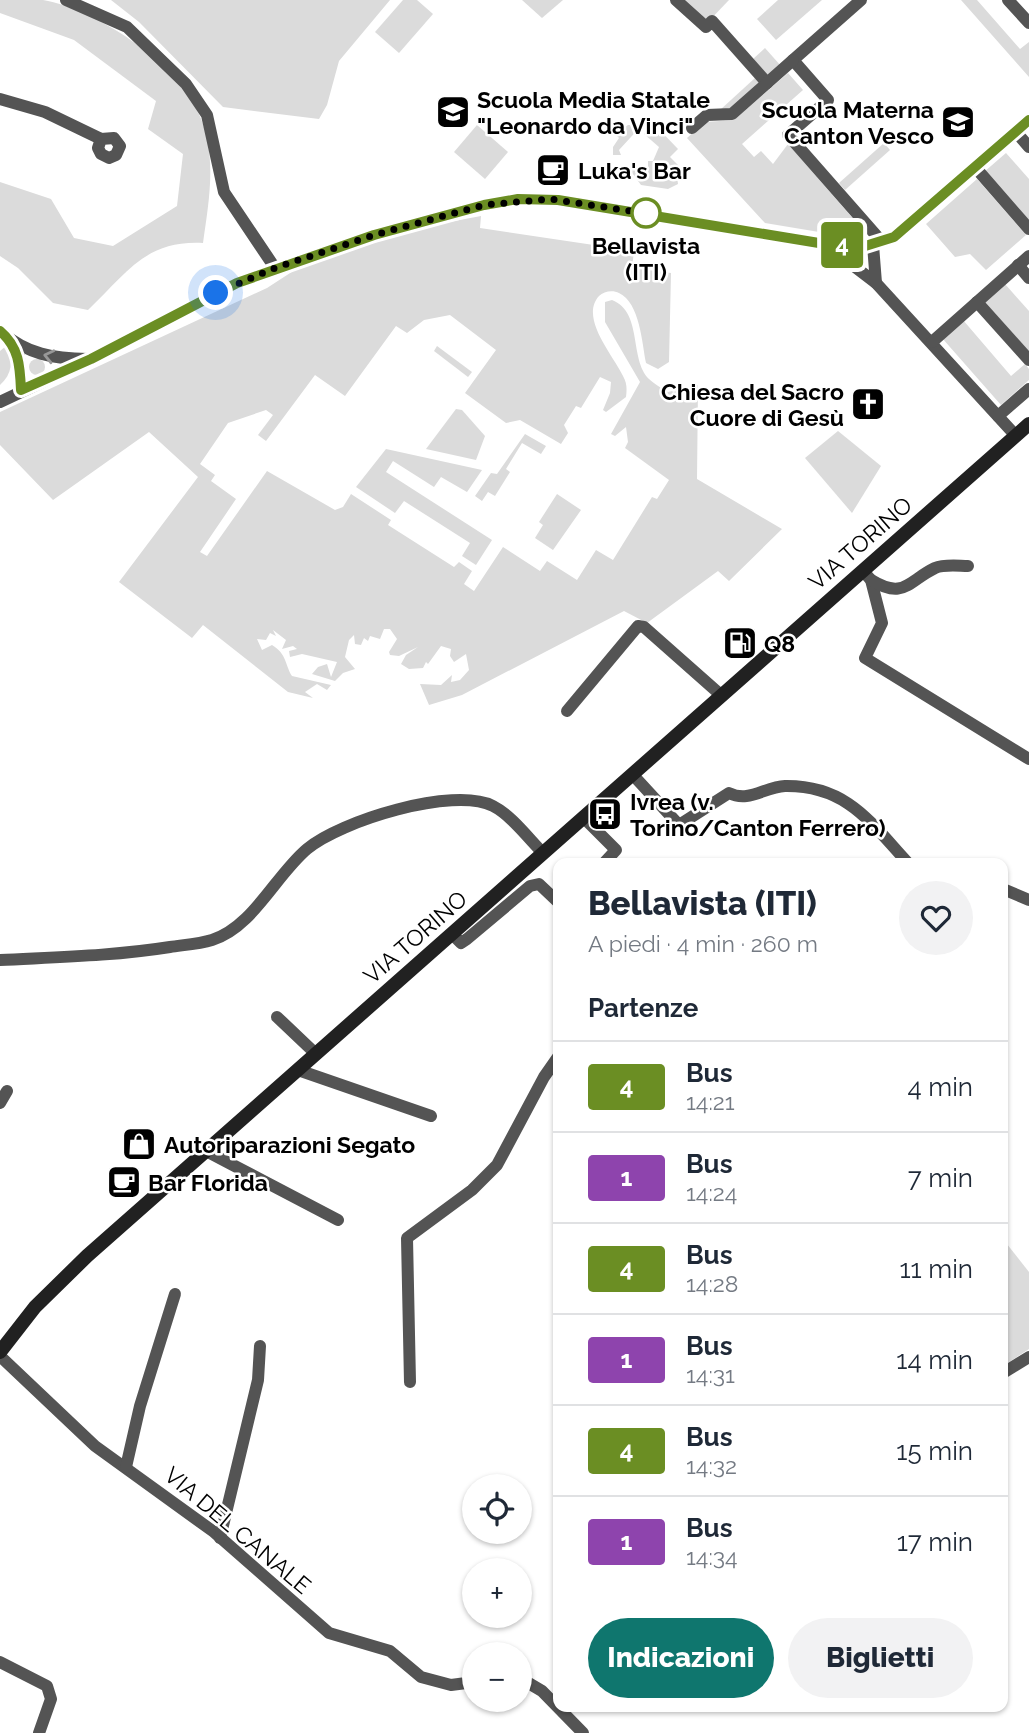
<!DOCTYPE html>
<html lang="it">
<meta charset="utf-8">
<style>
body{margin:0;font-family:Raleway,sans-serif;background:#f2f2f3;color:#1f2937;height:100vh;display:flex;flex-direction:column;font-size:26px;white-space:nowrap}
*{box-sizing:border-box;margin:0}
p{font-size:23px;color:#747a83}
.icon{flex:none;width:38px;height:38px;fill:none;stroke:currentColor;stroke-width:2;stroke-linecap:round;stroke-linejoin:round}
.map{position:relative;flex:1;overflow:hidden}
.sheet{position:absolute;left:553px;top:858px;width:455px;height:854px;display:flex;flex-direction:column;background:#fff;border-radius:14px;box-shadow:0 2px 5px #0004}
.sheet>*{flex:none}
.badge{padding:0 14px;border-radius:5px;font-size:24px;line-height:46px}
.fabs{position:absolute;left:462px;top:1474px;display:grid;gap:14px}
.fabs a{display:grid;place-items:center;width:70px;height:70px;border-radius:50%;background:#fff;box-shadow:0 2px 5px #0004;font-size:35px}
.you{position:absolute;width:35px;height:35px;margin:-18px;border:5px solid #fff;border-radius:50%;background:#1a73e8;box-shadow:0 0 0 10px #1a73e833}
.map>.badge{position:absolute;translate:-50% -50%;box-shadow:0 0 0 4px #fff}
h2{padding:0 35px;font-size:26px;line-height:63px}
.round{display:grid;place-items:center;flex:none;width:74px;height:74px;border-radius:37px;background:#f2f2f3}
.head{display:flex;align-items:center;justify-content:space-between;height:119px;padding:0 35px}
h1{font-size:33px;font-weight:800;line-height:52px}
.button{display:flex;gap:14px;margin-top:auto;padding:14px 35px}
.button a{flex:1;height:80px;border-radius:42px;background:#0f766e;color:#fff;font-size:28px;font-weight:800;line-height:80px;text-align:center}
.button a+a{background:#f2f2f3;color:#1f2937}
ul{padding:0;list-style:none}
li{display:flex;align-items:center;gap:21px;height:91px;padding:0 35px;border-top:2px solid #e0e1e3}
li div{flex:1}
li b{display:block;font-size:26px}
li em{font-style:normal}
li .badge{min-width:77px;font-weight:700;text-align:center}
.map>svg:first-child{display:block}
.green{fill:#dbdbdb}
.lines{fill:none;stroke-linecap:round;stroke-linejoin:round}
.street{stroke:#545454;stroke-width:12}
.secondary{stroke:#212121;stroke-width:14}
.oneway{stroke:#989898}
.line-casing{stroke:#fff;stroke-width:16}
.line{stroke:#6b8e23;stroke-width:10}
.walk{stroke:#000;stroke-width:7;stroke-dasharray:0 12.6}
.stop-dot{fill:#fff;stroke:#6b8e23;stroke-width:3.5}
.labels{text-anchor:middle;dominant-baseline:central;stroke-width:5;stroke-linejoin:round;paint-order:stroke}
.poi-label{font-size:23px;font-weight:bold;fill:#000;stroke:#fff;text-anchor:start}
.stop-label{font-size:23px;font-weight:bold;fill:#000;stroke:#fff}
.street-label{font-size:23px;fill:#000;stroke:#fff}
</style>
<div class="map">
<svg width="1029" height="1733" viewBox="0 0 1029 1733">
<rect width="100%" height="100%" fill="#fff"/>
<g class="green">
<path d="M0,0C14,0 29,0 43,0C97,10 174,61 198,112C218,154 209,200 203,243C145,240 127,273 88,310L53,303L18,268L0,256V182L51,199L74,238L113,246L177,206L183,154L148,129L156,101L74,40L0,13Z"/>
<path d="M111,0H390L339,61L327,105L319,119L223,107L139,22Z"/>
<path d="M403,0H417L433,14L399,53L375,32Z"/>
<path d="M522,0H563L542,18Z"/>
<path d="M680,0H729L706,24Z"/>
<path d="M778,0H822L776,40L757,19Z"/>
<path d="M961,0H977L1020,49L1029,42V77Z"/>
<path d="M765,48L781,66L769,77L753,59Z"/>
<path d="M788,73L803,90L742,144L754,157L761,151L773,164L788,144L863,230L855,238L765,223L687,138L705,122L734,120Z"/>
<path d="M755,78L760,83L730,109L720,110Z"/>
<path d="M653,123L678,149L670,157L680,167L676,170L678,184L668,189L641,185L630,170L633,168L642,177L648,171V161H653L659,147L644,134Z"/>
<path d="M477,125L508,152L485,179L454,152Z"/>
<path d="M628,125H642L619,150L621,155H613V147L619,138L615,134Z"/>
<path d="M884,143L890,150L845,190L839,183Z"/>
<path d="M1006,153L1029,179V222L984,172Z"/>
<path d="M977,179L1026,235L986,270L970,254L955,257L926,224Z"/>
<path d="M481,216L480,228L634,251L632,268L671,273L669,362L658,369L646,363C642,343 640,303 619,293C613,290 604,291 599,296C579,318 614,356 623,376C627,383 627,389 626,397L606,412L603,410L610,393L611,382L600,377L581,408L576,406L564,425L568,433L561,444L520,420L506,423L465,393L496,350L450,315L424,320L407,333L396,326L345,396L315,375L266,441L258,435L273,415L266,410L228,423L200,464L215,475L211,481L236,499L200,552L207,556L267,471L335,510L343,507L351,494L391,520L388,525L454,567L459,562L472,571L464,584L474,591L503,547L540,571L547,561L577,580L596,550L613,560L652,497L657,499L669,480L625,448L628,442L626,427L615,436L611,434L640,382L605,322V302L612,300C643,312 629,359 649,379C654,384 662,388 668,392L698,385L697,479L782,529L729,581L718,571L647,623L624,611L462,695L429,705L420,684L441,685L452,675L451,682L460,680L469,670L466,654L454,662L450,656L451,649L441,646L428,664L426,662L423,668L409,669L401,664L406,655L418,647L399,656L390,655L389,652L397,639L390,629H384L380,639L370,636L368,641L364,638L361,645L355,644L354,635L349,640L345,657L355,669L343,673L335,681L312,674L318,667L327,664L331,677L337,662L302,654L290,657L289,651L297,649L293,646L282,649L286,640L273,630L276,636L270,633L266,640L257,639L262,650L272,645C287,654 285,665 292,676L331,685L327,690L317,684L305,692L313,698L288,692L203,625L192,638L119,582L198,477L149,432L53,500L0,445V412L267,288L304,264L433,225Z"/>
<path d="M1005,284L1029,311V352L984,301Z"/>
<path d="M963,320L1011,376L1025,364L1029,369V380L1001,405L942,338Z"/>
<path d="M6,346C14,361 12,374 0,385V351Z"/>
<path d="M437,346L472,372L468,377L434,351Z"/>
<circle cx="37" cy="367" r="8"/>
<path d="M456,409L462,410L485,436L476,460L426,449Z"/>
<path d="M838,431L881,466L852,513L805,458Z"/>
<path d="M525,434L546,446L541,454L522,443L506,469L510,472L495,496L488,492L482,501L475,496L491,473L497,474Z"/>
<path d="M386,449L482,470L467,492L441,477L434,487L393,461L386,472L492,540L476,565L462,556L470,543L404,501L395,513L356,487Z"/>
<path d="M557,494L581,510L553,550L535,538L543,525L539,522Z"/>
<path d="M1003,1239L1029,1272V1349L1003,1366Z"/>
</g>
<g class="lines">
<g class="street">
<path d="M66,0L127,27L186,84L207,115L224,192L275,268"/>
<path d="M676,0L706,27L712,21L767,83"/>
<path d="M861,0L793,60L828,100L788,135L882,242"/>
<path d="M1008,0L1029,23"/>
<path d="M0,99L45,112L101,139L114,138L120,146L116,155L109,158L101,154L98,148L101,139"/>
<path d="M692,128L707,115L732,114L793,60"/>
<path d="M1016,132L1029,147"/>
<path d="M975,167L1029,229"/>
<path d="M825,244L876,283L1016,436"/>
<path d="M873,245L876,283"/>
<path d="M1018,265L1029,278"/>
<path d="M977,302L1029,360"/>
<path d="M0,331C27,354 53,359 88,359"/>
<path d="M10,339L19,357L21,390"/>
<path d="M932,342L1029,256"/>
<path d="M0,402L91,359L237,283L374,235L484,205L518,199L558,200L825,244L862,247L894,238L1029,120"/>
<path d="M998,416L1029,389"/>
<path d="M863,571L871,580L882,623L865,658L1029,759"/>
<path d="M871,580C904,600 908,581 935,568C944,564 959,566 968,566"/>
<path d="M567,711L638,626L644,627L722,696"/>
<path d="M633,775L679,825L729,793C749,803 764,787 785,786C847,785 871,823 908,863"/>
<path d="M584,818L616,850L604,863"/>
<path d="M1003,889L1029,900"/>
<path d="M452,934L461,943L467,939L530,886L539,884L558,902"/>
<path d="M0,960C57,957 113,956 170,947C183,945 199,944 212,940C253,927 275,876 307,849C340,821 453,786 493,806C511,815 529,839 543,853"/>
<path d="M277,1017L316,1054"/>
<path d="M298,1070L431,1116"/>
<path d="M0,1103L7,1091"/>
<path d="M206,1151L338,1220"/>
<path d="M0,1356L95,1446L214,1532L329,1633L390,1651L421,1677L451,1685L474,1682"/>
<path d="M1003,1373L1029,1357"/>
<path d="M410,1382L407,1238L472,1190L497,1165L544,1077L558,1057"/>
<path d="M126,1467L140,1406L175,1294"/>
<path d="M220,1538L258,1380L260,1346"/>
<path d="M0,1662L47,1686L51,1699L39,1733"/>
<path d="M520,1678L542,1691L583,1733"/>
</g>
<path class="secondary" d="M0,1352L35,1307L87,1256L1029,424"/>
</g>
<defs><path id="oneway-chevron" d="M-2-3.5L2.5 0L-2 3.5" fill="none" stroke-width="1.6" stroke-linecap="round" stroke-linejoin="round" transform="scale(1.75)"/></defs>
<use class="oneway" href="#oneway-chevron" transform="translate(49 356) rotate(-167)"/>
<g class="lines">
<g class="line-casing">
<path id="line" d="M0,331C19,347 20,366 21,390L91,359L237,283L374,235L484,205L518,199L558,200L825,244L862,247L894,237L1029,120"/>
</g>
<use href="#line" class="line"/>
<path class="walk" d="M216,293L275,268L374,235L484,205L550,199L650,214L646,213"/>
</g>
<defs>
<g id="school-square" transform="scale(1.75)"><rect x="-9" y="-9" width="18" height="18" rx="4" fill="#000" stroke="#fff"/><path d="M0-5L7-2L0 1L-7-2ZM-4 1L0 2.5L4 1V4Q0 6-4 4Z" fill="#fff"/></g>
<g id="cafe-square" transform="scale(1.75)"><rect x="-9" y="-9" width="18" height="18" rx="4" fill="#000" stroke="#fff"/><path d="M-5.5-4.5H6V0H3Q3 3.5 0 3.5H-2.5Q-5.5 3.5-5.5 0ZM3-3.2v2h1.7v-2ZM-6 4.5H4V6H-6Z" fill="#fff"/></g>
<g id="church-square" transform="scale(1.75)"><rect x="-9" y="-9" width="18" height="18" rx="4" fill="#000" stroke="#fff"/><path d="M-1.2-6h2.4v3.5h3.3v2.4h-3.3V6h-2.4V-.1h-3.3v-2.4h3.3Z" fill="#fff"/></g>
<g id="fuel-square" transform="scale(1.75)"><rect x="-9" y="-9" width="18" height="18" rx="4" fill="#000" stroke="#fff"/><path d="M-5.5-6h7V0h2V4h1.3V-2.5L3-4.5l.8-.8L6-3V5H2.5V1h-1V6h-7ZM-4.2-4.7v3.2H.2V-4.7Z" fill="#fff"/></g>
<g id="bus-square" transform="scale(1.75)"><rect x="-9" y="-9" width="18" height="18" rx="4" fill="#000" stroke="#fff"/><path d="M-5-6H5V4H4V6H2V4H-2V6H-4V4H-5ZM-3.5-4V0h7V-4ZM-3.5 1.2v1.5H-2V1.2ZM2 1.2v1.5H3.5V1.2Z" fill="#fff"/></g>
<g id="shop-square" transform="scale(1.75)"><rect x="-9" y="-9" width="18" height="18" rx="4" fill="#000" stroke="#fff"/><path d="M-5-2.5h2.3a2.7 3.5 0 0 1 5.4 0H5L5.5 6h-11ZM-1.5-2.5h3a1.5 2.3 0 0 0-3 0Z" fill="#fff"/></g>
</defs>
<g fill-rule="evenodd">
<use href="#school-square" x="453" y="112"/>
<use href="#school-square" x="958" y="122"/>
<use href="#cafe-square" x="553" y="170"/>
<use href="#church-square" x="868" y="404"/>
<use href="#fuel-square" x="740" y="643"/>
<use href="#bus-square" x="605" y="814"/>
<use href="#shop-square" x="139" y="1144"/>
<use href="#cafe-square" x="124" y="1182"/>
</g>
<circle class="stop-dot" cx="646" cy="213" r="14"/>
<g class="labels">
<g class="poi-label">
<text x="477" y="99">Scuola Media Statale<tspan x="477" dy="26">"Leonardo da Vinci"</tspan></text>
<text x="934" y="109" text-anchor="end">Scuola Materna<tspan x="934" dy="26">Canton Vesco</tspan></text>
<text x="578" y="170">Luka's Bar</text>
<text x="844" y="391" text-anchor="end">Chiesa del Sacro<tspan x="844" dy="26">Cuore di Gesù</tspan></text>
<text x="764" y="643">Q8</text>
<text x="630" y="801">Ivrea (v.<tspan x="630" dy="26">Torino/Canton Ferrero)</tspan></text>
<text x="164" y="1144">Autoriparazioni Segato</text>
<text x="148" y="1182">Bar Florida</text>
</g>
<g class="stop-label">
<text x="646" y="245">Bellavista<tspan x="646" dy="26">(ITI)</tspan></text>
</g>
<g class="street-label">
<text transform="translate(860 543) rotate(-41)">VIA TORINO</text>
<text transform="translate(415 937) rotate(-41)">VIA TORINO</text>
<text transform="translate(238 1530) rotate(40)">VIA DEL CANALE</text>
</g>
</g>
</svg>
<div class="fabs">
<a><svg class="icon" aria-label="locate" viewBox="0 0 24 24"><circle cx="12" cy="12" r="6"/><path d="M12 2v4M12 18v4M2 12h4M18 12h4"/></svg></a>
<a>+</a>
<a>−</a>
</div>
<div class="you" style="left:216px;top:293px"></div>
<b class="badge" style="left:842px;top:245px;background:#6b8e23;color:#fff">4</b>
<section class="sheet">
<div class="head"><div><h1>Bellavista (ITI)</h1><p>A piedi · 4 min · 260 m</p></div><a class="round"><svg class="icon" aria-label="heart" viewBox="0 0 24 24"><path d="M12 20l-8-8c-3-5 5-10 8-4 3-6 11-1 8 4z"/></svg></a></div>
<h2>Partenze</h2>
<ul>
<li><span class="badge" style="background:#6b8e23;color:#fff">4</span><div><b>Bus</b><p>14:21</p></div><em>4 min</em></li>
<li><span class="badge" style="background:#8e44ad;color:#fff">1</span><div><b>Bus</b><p>14:24</p></div><em>7 min</em></li>
<li><span class="badge" style="background:#6b8e23;color:#fff">4</span><div><b>Bus</b><p>14:28</p></div><em>11 min</em></li>
<li><span class="badge" style="background:#8e44ad;color:#fff">1</span><div><b>Bus</b><p>14:31</p></div><em>14 min</em></li>
<li><span class="badge" style="background:#6b8e23;color:#fff">4</span><div><b>Bus</b><p>14:32</p></div><em>15 min</em></li>
<li><span class="badge" style="background:#8e44ad;color:#fff">1</span><div><b>Bus</b><p>14:34</p></div><em>17 min</em></li>
</ul>
<div class="button"><a>Indicazioni</a><a>Biglietti</a></div>
</section>
</div>
